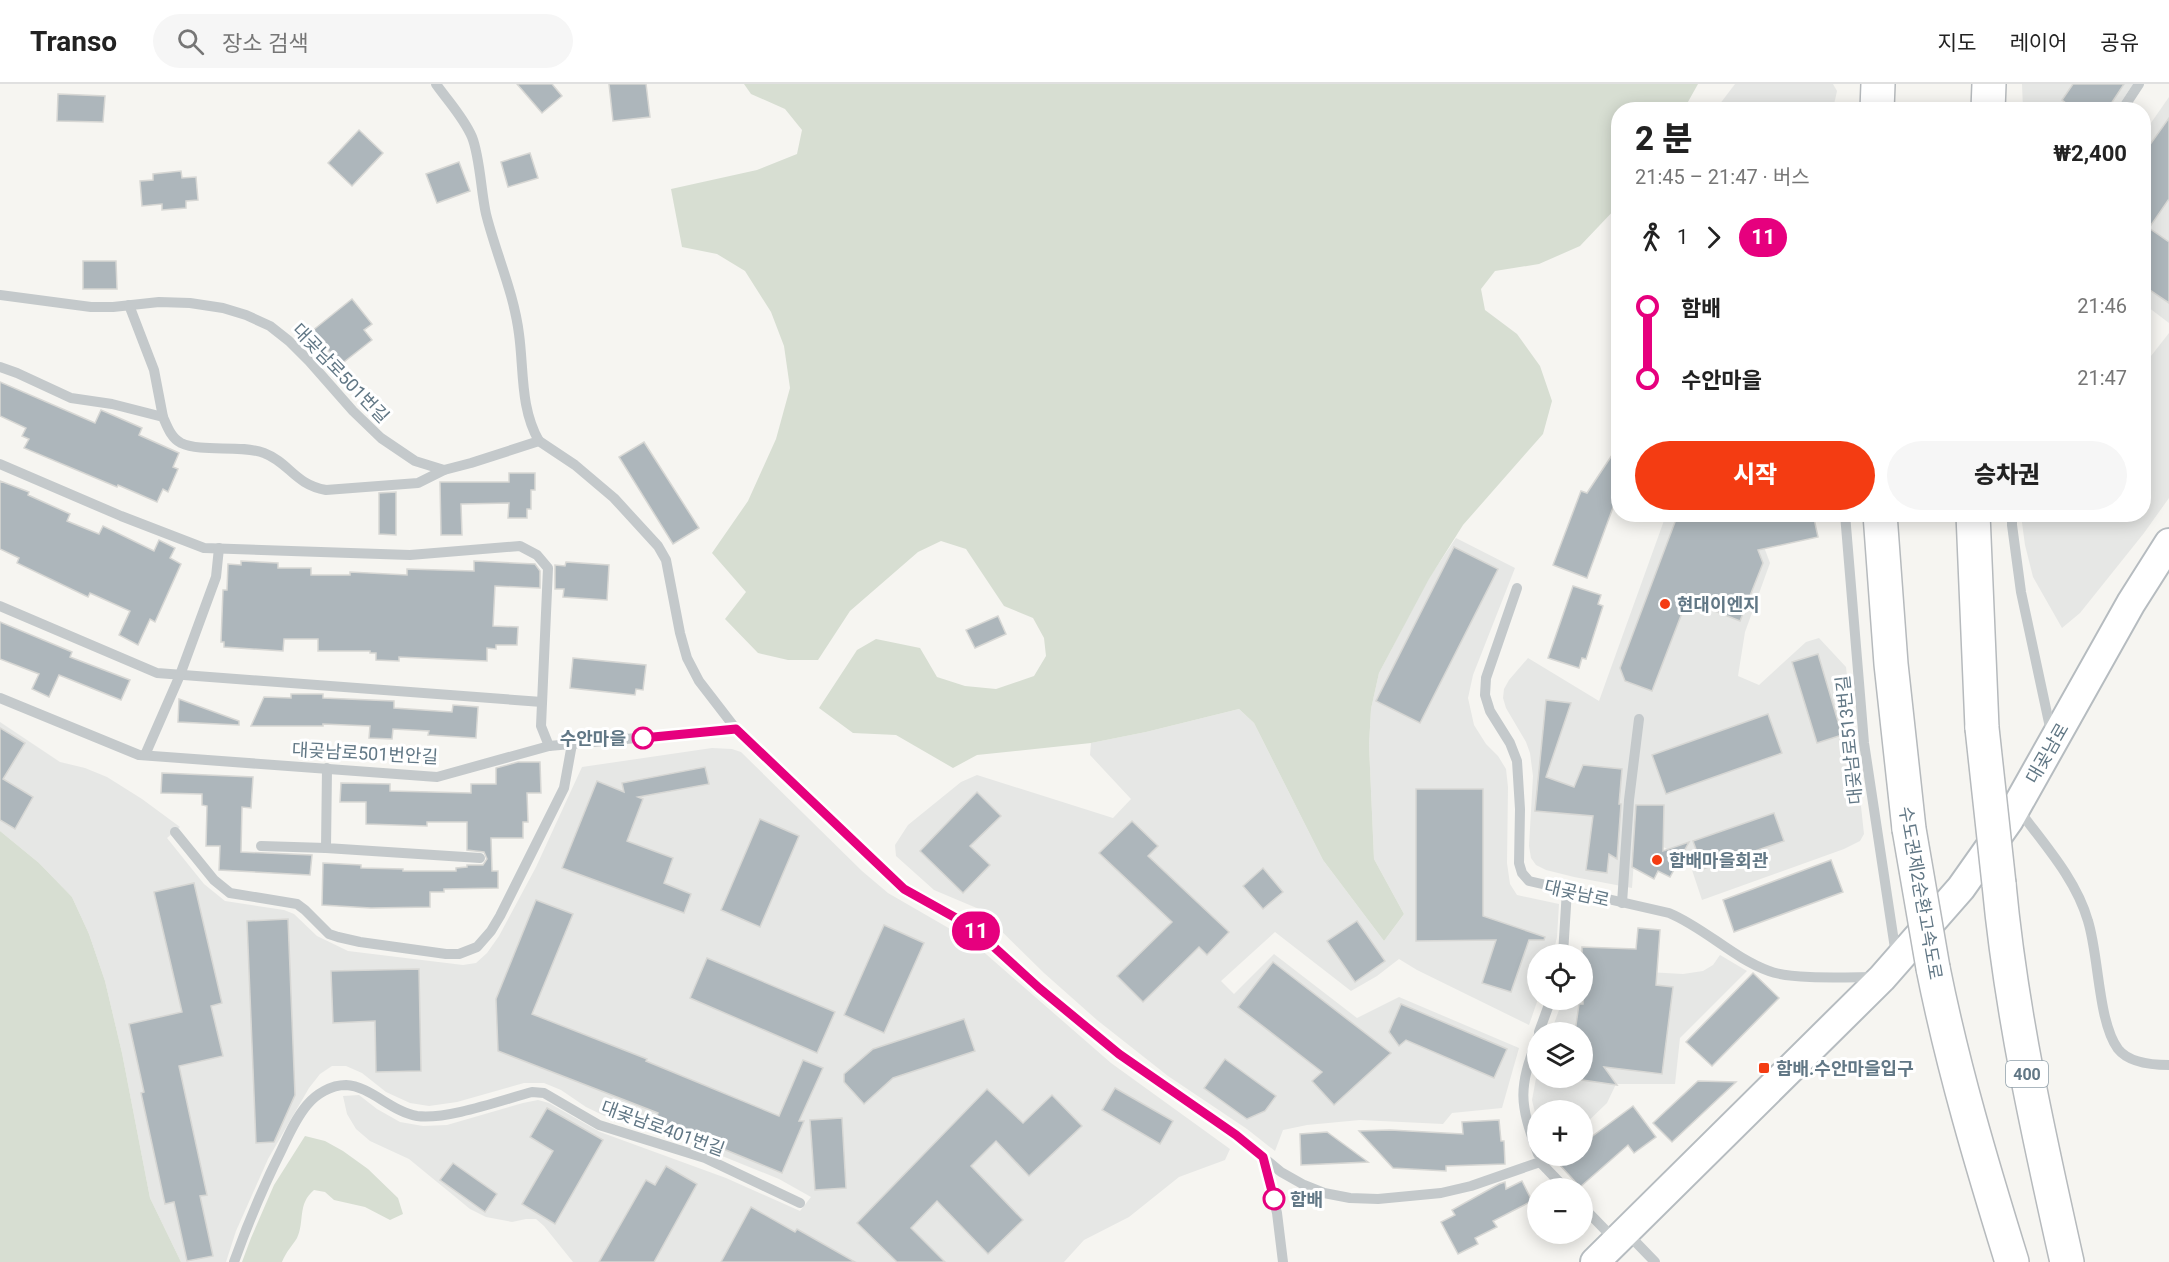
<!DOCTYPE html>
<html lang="ko">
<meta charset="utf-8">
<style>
body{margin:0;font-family:Roboto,"Noto Sans KR",sans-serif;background:#f6f6f6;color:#222;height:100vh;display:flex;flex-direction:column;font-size:22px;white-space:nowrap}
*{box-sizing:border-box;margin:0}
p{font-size:20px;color:#767676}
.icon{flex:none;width:33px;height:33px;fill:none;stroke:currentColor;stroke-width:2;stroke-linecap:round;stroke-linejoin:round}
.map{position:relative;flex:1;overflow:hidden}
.sheet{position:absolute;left:1611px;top:18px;width:540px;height:420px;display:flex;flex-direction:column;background:#fff;border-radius:24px;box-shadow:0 3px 15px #0003}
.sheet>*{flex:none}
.badge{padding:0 12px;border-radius:20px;font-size:21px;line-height:39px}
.tools{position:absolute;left:1527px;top:860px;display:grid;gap:12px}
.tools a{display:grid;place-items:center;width:66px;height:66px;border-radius:50%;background:#fff;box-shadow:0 3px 15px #0003;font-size:30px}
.map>.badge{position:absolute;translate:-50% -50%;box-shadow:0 0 0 3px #fff}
.legs{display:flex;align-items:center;gap:9px;height:66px;padding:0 24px;font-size:20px}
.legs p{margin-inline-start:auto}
.overview{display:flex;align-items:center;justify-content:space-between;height:102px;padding:0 24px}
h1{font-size:33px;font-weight:800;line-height:45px}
.action{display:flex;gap:12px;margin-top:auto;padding:12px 24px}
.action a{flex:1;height:69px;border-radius:36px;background:#f43c12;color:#fff;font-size:24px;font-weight:800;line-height:69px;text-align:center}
.action a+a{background:#f6f6f6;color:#222}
ul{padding:0 24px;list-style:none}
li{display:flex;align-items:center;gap:21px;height:72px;font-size:22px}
li i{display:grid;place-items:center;width:9px;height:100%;margin:0 8px;background:currentColor}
li i::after{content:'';width:15px;height:15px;margin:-8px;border:4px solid;border-radius:50%;background:#fff}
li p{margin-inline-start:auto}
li:first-child i{background:linear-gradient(#0000 50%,currentColor 0)}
li:last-child i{background:linear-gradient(currentColor 50%,#0000 0)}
header{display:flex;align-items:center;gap:36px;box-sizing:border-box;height:84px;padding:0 30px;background:#fff;border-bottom:2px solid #e0e0e0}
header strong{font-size:28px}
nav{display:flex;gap:33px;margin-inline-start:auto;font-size:21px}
.search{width:420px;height:54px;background:#f6f6f6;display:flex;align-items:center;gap:15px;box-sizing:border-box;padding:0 21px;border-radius:33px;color:#767676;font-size:22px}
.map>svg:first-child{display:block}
.built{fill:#e6e7e5}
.green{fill:#d7ded2}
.building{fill:#adb6bb;stroke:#d7d7d4;stroke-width:1.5}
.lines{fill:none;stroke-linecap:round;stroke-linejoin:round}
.secondary-casing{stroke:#b6bcc0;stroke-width:32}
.highway-casing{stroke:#b6babd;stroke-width:36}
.lane{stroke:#c4c9cb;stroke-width:10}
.secondary{stroke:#fff;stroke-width:28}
.highway{stroke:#fff;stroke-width:33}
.highway-bridge-casing{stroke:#b6babd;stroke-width:36;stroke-linecap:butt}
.highway-bridge{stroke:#fff;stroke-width:33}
.line-1-casing{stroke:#fff;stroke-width:14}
.line-1{stroke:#e6007e;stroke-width:9}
.poi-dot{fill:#f43c12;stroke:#fff;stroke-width:2}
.stop-1-dot{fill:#fff;stroke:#e6007e;stroke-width:3}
.labels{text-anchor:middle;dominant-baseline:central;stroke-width:6;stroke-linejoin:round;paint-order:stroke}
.shield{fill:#fff;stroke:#90a0aa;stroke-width:1.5}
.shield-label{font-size:16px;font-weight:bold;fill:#617785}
.street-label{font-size:18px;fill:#617785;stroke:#fff}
.poi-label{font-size:18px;font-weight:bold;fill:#617785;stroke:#fff;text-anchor:start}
.stop-label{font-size:18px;font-weight:bold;fill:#617785;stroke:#fff;text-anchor:end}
</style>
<header>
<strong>Transo</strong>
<div class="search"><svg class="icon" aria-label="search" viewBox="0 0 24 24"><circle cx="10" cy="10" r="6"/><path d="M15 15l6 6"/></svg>장소 검색</div>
<nav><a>지도</a><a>레이어</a><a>공유</a></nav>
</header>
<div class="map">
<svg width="2169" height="1178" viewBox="0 0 2169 1178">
<rect width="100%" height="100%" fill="#f6f5f1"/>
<g class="built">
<path d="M1735,0H1833L1837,7L1833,25H1716Z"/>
<path d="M2022,0H2133L2116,26L2023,25Z"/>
<path d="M2169,13V239L2144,220V49Z"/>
<path d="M2169,249V414L2144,449L2080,529L2062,544L2033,493L2025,461L2021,431L2144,430V281Z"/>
<path d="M1666,431H1758L1755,439L1770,479L1745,548L1738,592L1759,601L1806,558L1819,554L1846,583L1864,750L1860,757L1844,765L1702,816L1689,777L1636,748L1632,804L1574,793L1546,786L1536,781L1531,774L1529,762L1533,692L1530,669L1526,658L1506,624L1503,614L1504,605L1509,596L1528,574L1599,617Z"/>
<path d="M1456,454L1515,484L1473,591L1468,614L1474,641L1486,660L1498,672L1506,685L1508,703L1507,779L1510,800L1517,811L1559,820L1557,853L1553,870H1538V915L1529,941L1417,886L1399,875L1377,892L1351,907L1275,848L1221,897L1234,910L1274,870L1357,934L1399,913L1519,964L1502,1024L1452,1029L1443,1040L1360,1036L1307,1041L1283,1046L1275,1067L1247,1045L1168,992L1097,936L1044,889L979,825L934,806L896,772L895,761L908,741L961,698L977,691L1113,734L1131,715L1090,671L1091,659L1146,648L1239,625L1254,639L1323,776L1384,857L1404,830L1374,775L1369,661L1371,625L1379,589L1429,494Z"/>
<path d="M0,638L60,678L85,684L107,693L142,715L180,743L167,754L204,800L225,817L284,826L294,830L317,852L348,867L463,881L476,879L487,869L499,852L536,783L582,683L712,664L732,665L741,668L862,787L888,809L971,857L1111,979L1230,1065L1225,1076L1179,1093L1129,1133L1084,1156L1064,1178H573L544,1142L536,1135H526L512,1138L486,1133L470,1125L409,1075L370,1057L356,1045L347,1030L343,1012L359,1011L377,1025L400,1038L423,1042L447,1041L523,1019L538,1016L549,1019L600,1048L726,1094L800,1127L811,1113L779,1095L673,1052L613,1036L586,1023L561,1006L544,999H524L457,1018L429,1022L410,1019L386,1008L362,989L346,982H332L320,990L309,1004L268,1075L236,1147L226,1178H181L150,1114L122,969L105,897L89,850L72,813L39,779L0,747Z"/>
<path d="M1720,871L1747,887L1680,954L1675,1000H1616L1607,1019L1583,1042L1582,1026H1538V1041L1532,1016L1537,989L1538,993H1582V948H1551L1563,915H1582L1583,911L1625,914L1630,887L1683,890L1703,887L1713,881Z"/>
</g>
<g class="green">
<path d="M744,0H1698L1684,25L1618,26V122L1580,162L1539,180L1495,187L1481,205L1485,226L1517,250L1540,282L1552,317L1543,350L1463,441L1429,495L1379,589L1371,625L1369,661L1374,775L1404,830L1384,857L1323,776L1254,639L1239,625L1146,648L1091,659L977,671L953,684L896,651L853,649L819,624L857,566L876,555L920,564L937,593L965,602L996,605L1034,592L1046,572L1044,554L1033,534L1004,522L966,465L941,457L918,468L850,527L818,576H788L758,569L725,535L746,508L712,469L748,417L776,355L790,304L784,262L771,228L745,187L717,170L682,163L671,105L757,86L797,70L802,46L785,25L751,10Z"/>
<path d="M0,747L39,779L72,813L89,850L105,897L122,969L150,1114L181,1178H0Z"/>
<path d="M305,1052L325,1057L343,1067L368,1085L398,1114L403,1130L390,1136L365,1123L334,1116L325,1108L314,1106C297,1120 305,1138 297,1154C292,1162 286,1168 282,1178H242L251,1154L274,1101Z"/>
</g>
<g class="building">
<path d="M517,0H552L562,12L542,29Z"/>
<path d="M609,0H646L650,33L613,37Z"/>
<path d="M2073,0H2124L2107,26H2075L2062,16Z"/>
<path d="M58,10L105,12L103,38L57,37Z"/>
<path d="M2169,34V115L2149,144L2169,158V219L2144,202V69Z"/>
<path d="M359,46L383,69L352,102L328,79Z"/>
<path d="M530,69L538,94L508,103L501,78Z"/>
<path d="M459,78L470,107L437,119L426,90Z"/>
<path d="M181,87L182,94L196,93L198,116L186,117V124L162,126V120L142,122L140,97L153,96V90Z"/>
<path d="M83,177H116L117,205H83Z"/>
<path d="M352,215L372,240L364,246L372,256L340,281L312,247Z"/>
<path d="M0,298L95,339L101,326L142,344L139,351L179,369L173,383L178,385L168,408L163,405L157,418L118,401L117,403L24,364L29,355L22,352L26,344L0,332Z"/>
<path d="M644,358L699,444L673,460L619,373Z"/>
<path d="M1618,362V410L1587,494L1553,481L1581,407L1587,409Z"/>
<path d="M509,389H535V406H531V425H527V434H508L509,419L461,420L462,451H441L440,398H509Z"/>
<path d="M0,397L29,408L28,411L70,430L67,437L99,450L103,442L154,467L159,456L175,464L170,474L181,480L155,538L150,535L138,561L119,551L130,527L90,509L88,513L17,479L19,474L0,465Z"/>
<path d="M396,408V451L379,450V409Z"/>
<path d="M1678,430H1813L1818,453L1758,466L1763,479L1740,537L1687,516L1652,607L1625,597L1620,584Z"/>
<path d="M1454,463L1498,485L1420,639L1376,617Z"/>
<path d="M241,477L278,479V484H311V491H350V488L407,491V485L474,487V477L535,480L540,487V504L495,502L493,542L518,543L517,561H496V565L487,564V577L399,573V577L376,576V569H370V567H318V555H284L283,567L224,563V558H221L223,506H227L228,480L241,481Z"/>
<path d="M566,478L609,481L607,516L563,513L564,505H555V481L565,482Z"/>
<path d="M1573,502L1601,511L1598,520L1603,522L1586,575L1582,574L1579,584L1548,574Z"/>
<path d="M998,532L1006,550L975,564L966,546Z"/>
<path d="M0,538L72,568L70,573L130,596L121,616L59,591L49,613L32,605L39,590L0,575Z"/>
<path d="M1818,570L1842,651L1817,659L1792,578Z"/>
<path d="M573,574L646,581L643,606L636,605L635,611L570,604Z"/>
<path d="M291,610H323V614L394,617V624L452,628L453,621L478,623L476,654L428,651L429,647L393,645L392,655L369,654L370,642L323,640V642H251L264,613L291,614Z"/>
<path d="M179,615L239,637V641L178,638Z"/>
<path d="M1546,616L1571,619L1546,693L1574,703L1583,681L1622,685L1619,720H1621L1617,775L1609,770L1607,789L1586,786L1593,732L1535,727Z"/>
<path d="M1768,630L1782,669L1666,710L1652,671Z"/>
<path d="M0,644L25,659L3,695L33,713L15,745L0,736Z"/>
<path d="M518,678H540L541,709H527L528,738H523V754H491L492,787H498V804L444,805V808H430V823L371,824L322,821L323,779L361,781V784L403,785V787H456V784L467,783V781H483L487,775L484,768L467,766V738H427V742L366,740V718H340L341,699L390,700V707L471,709V700H496V684Z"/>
<path d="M705,683L709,700L638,713L643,715L627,757L673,774L664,799L691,810L684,829L562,784L597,697L624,708L622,699Z"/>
<path d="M162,689L253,693L251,724L242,723L241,768L312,771L310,791L219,786L220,762H206L207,722L202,721V710L161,709Z"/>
<path d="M1416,705H1483V832L1545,853L1544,856H1529L1511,908L1482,899L1496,856L1416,857Z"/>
<path d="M977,708L1001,732L970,762L990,781L963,809L920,767Z"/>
<path d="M1636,721H1664L1663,767L1689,758L1670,793L1658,787L1654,795L1632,783Z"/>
<path d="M1774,729L1784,757L1703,785L1693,757Z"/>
<path d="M760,735L799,752L760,843L721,826Z"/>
<path d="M1132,737L1158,762L1148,772L1229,848L1207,871L1199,863L1143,918L1117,892L1172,838L1099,769Z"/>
<path d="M1831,776L1843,808L1734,848L1723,816Z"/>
<path d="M1263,784L1283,808L1263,825L1243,802Z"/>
<path d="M194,799L222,919L211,922L223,972L179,982L207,1111L200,1112L213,1172L187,1177L174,1118L165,1120L141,1009L144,1008L129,940L182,928L154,808Z"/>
<path d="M536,816L573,830L532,930L647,975L646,977L779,1032L803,976L823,984L799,1037H804L782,1089L655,1037L658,1029L498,967L496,915Z"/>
<path d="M288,835L295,1011L274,1058L256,1059L247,837Z"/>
<path d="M1357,837L1385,877L1355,898L1327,857Z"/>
<path d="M884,841L924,859L884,949L844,931Z"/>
<path d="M1638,844L1660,846L1656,901L1673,903L1662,990L1604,983L1617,1001L1582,996V948H1575L1579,920H1583L1582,863L1636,865Z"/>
<path d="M707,874L835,928L817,969L690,914Z"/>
<path d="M1273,878L1391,969L1334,1021L1312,997L1322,988L1238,923Z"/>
<path d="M419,885L421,987L376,988L375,937L333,939L331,887Z"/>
<path d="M1753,889L1779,914L1712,982L1686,958Z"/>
<path d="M1401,920L1507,965L1494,994L1406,956L1399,962L1389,948Z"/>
<path d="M964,935L975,967L893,994L864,1020L844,998V990L873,965Z"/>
<path d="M1225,975L1276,1012L1265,1027L1247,1035L1204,1004Z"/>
<path d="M1698,997L1736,998L1672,1058L1653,1039Z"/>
<path d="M1115,1004L1173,1037L1160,1060L1102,1026Z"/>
<path d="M987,1005L1023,1039L1052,1011L1082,1042L1029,1092L996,1057L971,1082L1023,1136L988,1170L937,1117L911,1144L945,1178H897L857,1139Z"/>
<path d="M1633,1022L1656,1053L1634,1069L1628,1061L1580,1103L1559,1080L1570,1071H1582V1060Z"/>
<path d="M547,1024L603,1056L555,1140L522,1120L553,1067L530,1053Z"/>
<path d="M842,1034L846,1104L815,1106L810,1036Z"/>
<path d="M1499,1036L1501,1057H1504L1505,1080L1446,1082V1087L1393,1084L1359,1047L1390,1046L1463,1050L1462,1038Z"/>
<path d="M1327,1048L1368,1078L1301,1081L1300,1050Z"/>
<path d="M453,1079L497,1110L485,1128L440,1096Z"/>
<path d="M666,1082L697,1100L654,1178H599L646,1096L655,1101Z"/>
<path d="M1522,1097L1532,1117L1493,1137L1497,1143L1475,1154L1478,1160L1458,1170L1441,1138L1455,1131L1452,1126L1499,1100L1505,1098L1506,1105Z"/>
<path d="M751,1123L795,1148L797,1145L855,1178H721Z"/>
</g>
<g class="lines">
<g class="secondary-casing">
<path id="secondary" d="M1595,1178L1882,894L1961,804L2009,736L2131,519L2169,459"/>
</g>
<g class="highway-casing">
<g id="highway">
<path d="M1877,26L1878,0"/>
<path d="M1988,26L1989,0"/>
<path d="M1880,430L1891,580L1909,745"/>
<path d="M1973,430L1982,644"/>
<path d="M1999,800C2011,928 2039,1053 2067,1178"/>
<path d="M1933,884C1953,984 1982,1081 2012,1178"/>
</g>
</g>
<g class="lane">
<path d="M436,0C448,17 464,34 472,53C480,73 481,108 486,130C496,170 514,209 519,250C524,286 520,324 539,357"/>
<path d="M2122,26L2139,0"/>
<path d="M0,211L91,223H113L159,218L190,219L223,224L246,231L270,242L289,257L309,277L353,327L381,354L415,377L444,386L471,379L539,357L575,381L614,414L658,462L666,476L680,549L687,574L699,597L736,645L904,805L972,843L1039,904L1119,970L1236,1051L1281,1088L1304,1101L1324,1109L1350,1114L1378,1115L1441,1109L1471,1102L1540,1078L1565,1104"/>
<path d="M129,221L154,286L163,333"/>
<path d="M0,283L17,289L71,314L112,320L163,333C167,342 171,354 181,359C203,369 239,360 264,369C290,379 294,400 326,406L418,399L444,386"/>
<path d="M0,380L121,432L204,464L410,471L520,462L537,471L548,484L541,642L549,662"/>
<path d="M1845,430L1864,659L1896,871"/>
<path d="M2012,430V441L2021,508L2051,648"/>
<path d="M1517,504L1486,594L1485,611L1490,627L1510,659L1517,677L1520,725L1519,779L1522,789L1529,797L1669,829C1705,844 1733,874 1769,887C1792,896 1849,893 1876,893"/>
<path d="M0,522L157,589L542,618"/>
<path d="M0,614L139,671L437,693L549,662L736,645"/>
<path d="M145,671L180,591L216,493L219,464"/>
<path d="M327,684L326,764L480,774"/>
<path d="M2018,725C2044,760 2076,795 2088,837C2099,872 2098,938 2118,965C2129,979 2153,981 2169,981"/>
<path d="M175,748L214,796L230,809L297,820L305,826L329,850L338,853L360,858L446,870H459L477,863L491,847L500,832L564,704L572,660"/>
<path d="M261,762L326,764"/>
<path d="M1622,819L1629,716L1639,635"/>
<path d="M1563,870L1567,806"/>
<path d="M1539,948L1551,915"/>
<path d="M1538,953C1518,1005 1519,1018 1538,1070"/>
<path d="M1263,1073L1277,1129L1283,1178"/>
<path d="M1582,1122L1616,1157"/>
<path d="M1626,1148L1655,1178"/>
<path d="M234,1178C248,1139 264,1101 282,1065C289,1050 296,1034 307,1021C316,1010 331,1001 346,1001C370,1002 392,1028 417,1032C447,1036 502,1016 532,1008L544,1009L599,1041L705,1074L800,1119"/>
</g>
<use href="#secondary" class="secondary"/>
<use href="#highway" class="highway"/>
<g class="highway-bridge-casing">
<g id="highway-bridge">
<path d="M1982,644L1999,800"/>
<path d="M1909,745L1933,884"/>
</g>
</g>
<use href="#highway-bridge" class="highway-bridge"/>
</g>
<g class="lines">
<g class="line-1-casing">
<path id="line-1" d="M643,654L736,645L904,805L972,843L1039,904L1119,970L1236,1051L1263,1073L1274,1115"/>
</g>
<use href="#line-1" class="line-1"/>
</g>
<g class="poi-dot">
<circle cx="1665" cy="520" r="6"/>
<circle cx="1657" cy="776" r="6"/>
<rect x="1758" y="978" width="12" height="12" rx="3"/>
</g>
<g class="stop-1-dot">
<circle cx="643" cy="654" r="10"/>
<circle cx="1274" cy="1115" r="10"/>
</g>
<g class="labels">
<rect class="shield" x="2006" y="977" width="42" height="26" rx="4.5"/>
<g class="shield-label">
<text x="2027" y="990">400</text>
</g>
<g class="street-label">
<text transform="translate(341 289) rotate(46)">대곶남로501번길</text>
<text transform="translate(1849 656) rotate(-96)">대곶남로513번길</text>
<text transform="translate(365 669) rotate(3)">대곶남로501번안길</text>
<text transform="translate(2047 669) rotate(-60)">대곶남로</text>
<text transform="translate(1577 809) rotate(13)">대곶남로</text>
<text transform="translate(1921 809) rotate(80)">수도권제2순환고속도로</text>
<text transform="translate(663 1044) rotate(20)">대곶남로401번길</text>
</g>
<g class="poi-label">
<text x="1677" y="520">현대이엔지</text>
<text x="1669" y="776">함배마을회관</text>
<text x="1776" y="984">함배.수안마을입구</text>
</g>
<g class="stop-label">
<text x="626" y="654">수안마을</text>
<text x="1290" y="1115" text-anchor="start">함배</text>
</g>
</g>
</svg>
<div class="tools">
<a><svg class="icon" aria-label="locate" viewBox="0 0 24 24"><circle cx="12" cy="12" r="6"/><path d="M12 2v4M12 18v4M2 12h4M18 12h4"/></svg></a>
<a><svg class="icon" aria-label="layers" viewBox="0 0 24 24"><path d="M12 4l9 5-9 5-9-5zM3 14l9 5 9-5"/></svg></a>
<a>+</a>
<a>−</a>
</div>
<b class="badge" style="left:976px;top:847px;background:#e6007e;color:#fff">11</b>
<section class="sheet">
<div class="overview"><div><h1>2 분</h1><p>21:45 – 21:47 · 버스</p></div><b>₩2,400</b></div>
<div class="legs"><svg class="icon" aria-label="walk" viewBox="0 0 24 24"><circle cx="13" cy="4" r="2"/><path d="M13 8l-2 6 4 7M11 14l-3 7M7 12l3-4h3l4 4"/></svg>1<svg class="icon" aria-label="forward" viewBox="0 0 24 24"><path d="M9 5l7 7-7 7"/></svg><b class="badge" style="background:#e6007e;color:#fff">11</b></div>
<ul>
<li><i style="color:#e6007e"></i><b>함배</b><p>21:46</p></li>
<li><i style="color:#e6007e"></i><b>수안마을</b><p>21:47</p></li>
</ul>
<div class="action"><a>시작</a><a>승차권</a></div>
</section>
</div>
